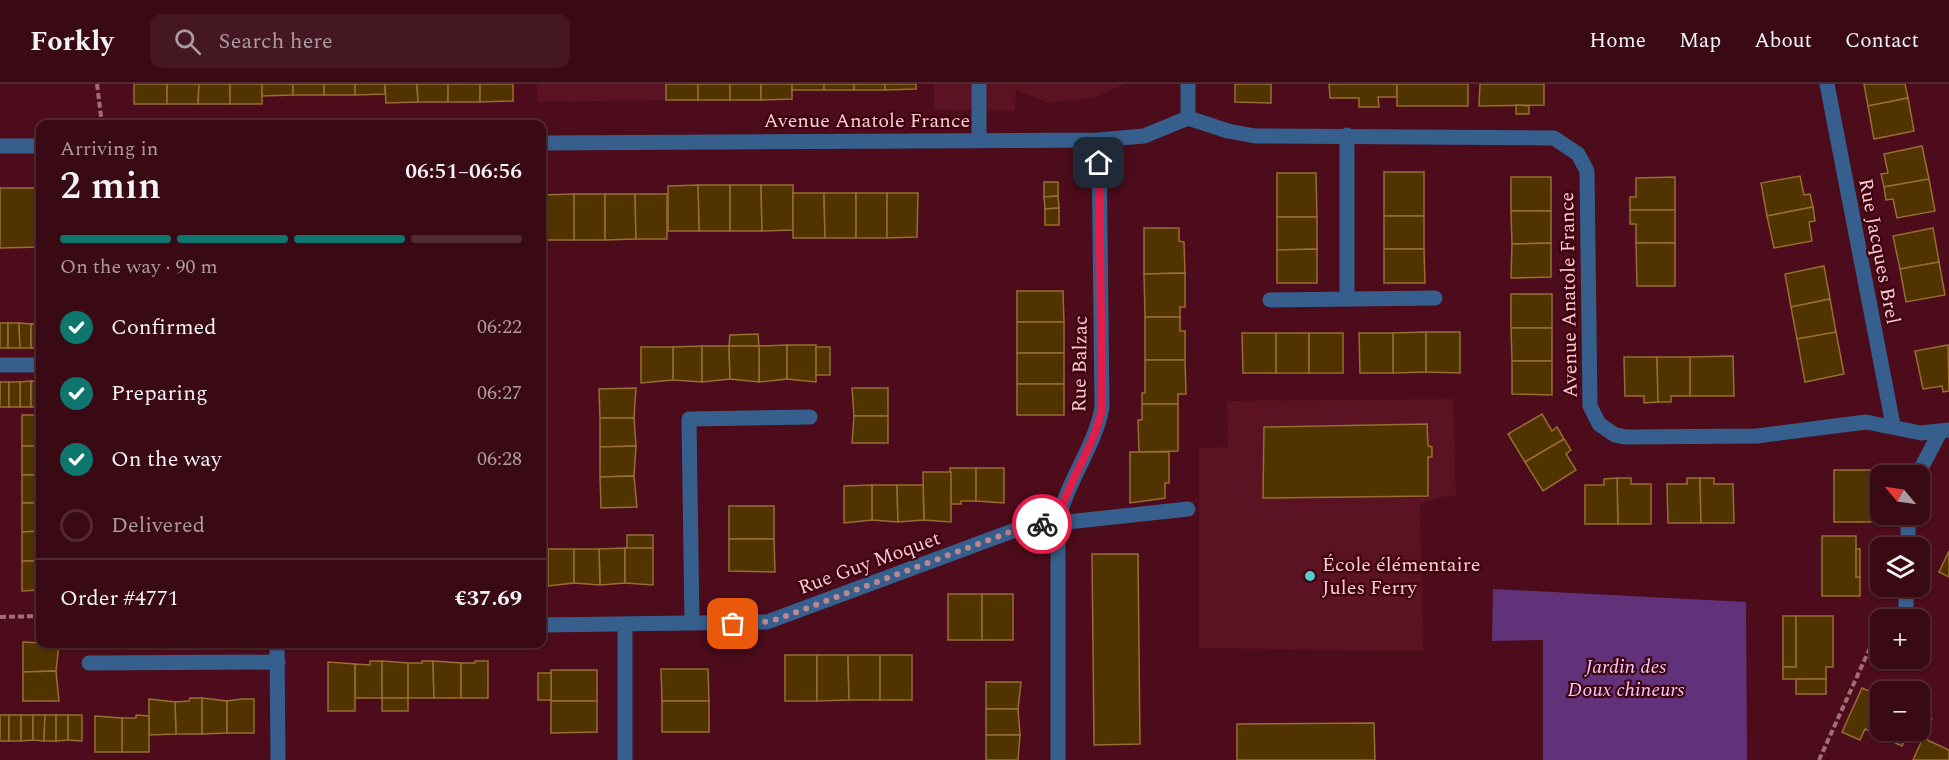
<!DOCTYPE html>
<meta charset="utf-8">
<style>
body{margin:0;font-family:Spectral,serif;background:#441722;color:#f1f3f6;height:100vh;display:flex;flex-direction:column;font-size:22px;white-space:nowrap}
*{box-sizing:border-box;margin:0}
p{font-size:20px;color:#ab9aa0}
.icon{flex:none;width:33px;height:33px;fill:none;stroke:currentColor;stroke-width:2;stroke-linecap:round;stroke-linejoin:round}
.map{position:relative;flex:1;overflow:hidden}
.panel{position:absolute;left:36px;top:36px;width:510px;height:528px;display:flex;flex-direction:column;background:#390914;border-radius:12px;box-shadow:0 2px 4px #0004,0 0 0 2px #532a34}
.panel>*{flex:none}
.needle{width:39px;rotate:299deg}
.buttons{position:absolute;left:1870px;top:381px;display:grid;gap:12px}
.buttons a{display:grid;place-items:center;width:60px;height:60px;border-radius:12px;background:#390914;box-shadow:0 2px 4px #0004,0 0 0 2px #532a34;font-size:30px}
.pin{position:absolute;display:grid;place-items:center;width:51px;height:51px;color:#fff;margin:-26px;border-radius:12px;box-shadow:0 3px 9px #0006}
.courier{position:absolute;display:grid;place-items:center;width:60px;height:60px;margin:-30px;border:4px solid #e11d48;border-radius:50%;background:#fff;color:#222;box-shadow:0 2px 8px #0007}
.overview em{font-style:normal;font-weight:600}
.overview div{display:flex;flex-direction:column-reverse}
.overview{display:flex;align-items:center;justify-content:space-between;height:102px;padding:0 24px}
h1{font-size:39px;font-weight:600;line-height:45px}
.bar{display:grid;grid-template-columns:repeat(4,1fr);gap:9px 6px;align-content:center;height:72px;padding:0 24px}
.bar i{height:8px;border-radius:4px;background:#532a34}
.bar .on{background:#0f766e}
.bar p{grid-column:span 4}
.line{display:flex;align-items:center;gap:15px;padding:0 24px;border-top:2px solid #532a34}
.line div{flex:1}
ol{padding:0 24px;list-style:none}
li{display:flex;align-items:center;gap:18px;height:66px}
li p{margin-inline-start:auto}
li .icon{padding:6px;border-radius:50%;background:#0f766e;color:#fff;stroke-width:4}
li:last-child{color:#ab9aa0}
li i{width:33px;height:33px;border:3px solid #532a34;border-radius:50%}
header{display:flex;align-items:center;gap:36px;box-sizing:border-box;height:84px;padding:0 30px;background:#390914;border-bottom:2px solid #532a34}
header strong{font-size:28px}
nav{display:flex;gap:33px;margin-inline-start:auto;font-size:21px}
.search{width:420px;height:54px;background:#441722;display:flex;align-items:center;gap:15px;box-sizing:border-box;padding:0 21px;border-radius:12px;color:#ab9aa0;font-size:22px}
.map>svg:first-child{display:block}
.built{fill:#5b1222}
.green{fill:#613279}
.building{fill:#513300;stroke:#976d31;stroke-width:1.5}
.lines{fill:none;stroke-linecap:round;stroke-linejoin:round}
.path{stroke:#a26d76;stroke-width:4;stroke-dasharray:6 3;stroke-linecap:butt}
.service{stroke:#375f8e;stroke-width:15}
.minor{stroke:#375f8e;stroke-width:15}
.done{stroke:#ba8990;stroke-width:6;stroke-dasharray:0 10.8}
.route{stroke:#e11d48;stroke-width:8}
.poi-dot{fill:#53cdca;stroke:#400111;stroke-width:2}
.labels{text-anchor:middle;stroke-width:4.5;stroke-linejoin:round;paint-order:stroke}
.street-label{font-size:20px;fill:#f5cccf;stroke:#400111}
.poi-label{font-size:20px;fill:#f5cccf;stroke:#400111;text-anchor:start}
.park-label{font-size:20px;font-style:italic;fill:#e8ccf8;stroke:#400111}
</style>
<header>
<strong>Forkly</strong>
<div class="search"><svg class="icon" aria-label="search" viewBox="0 0 24 24"><circle cx="10" cy="10" r="6"/><path d="M15 15l6 6"/></svg>Search here</div>
<nav><a>Home</a><a>Map</a><a>About</a><a>Contact</a></nav>
</header>
<div class="map">
<svg width="1949" height="676" viewBox="0 0 1949 676">
<rect width="100%" height="100%" fill="#4c0c1b"/>
<!-- built -->
<g class="built">
<path d="M537,0H666V16L537,18Z"/>
<path d="M934,0H1125L1093,14L1048,19L1016,6L1015,27L934,26Z"/>
<path d="M1453,315L1456,412L1441,413L1420,420L1423,567L1199,564V364L1228,363L1227,317Z"/>
</g>
<!-- green -->
<path class="green" d="M1493,505L1746,518L1747,676H1543V556L1492,557Z"/>
<!-- building -->
<g class="building">
<rect x="134" y="0" width="33" height="20"/>
<path d="M167,0H199L198,20H167Z"/>
<path d="M199,0H230V20H198Z"/>
<rect x="230" y="0" width="32" height="20"/>
<path d="M262,0H293V11L262,12Z"/>
<rect x="293" y="0" width="31" height="11"/>
<rect x="324" y="0" width="31" height="11"/>
<path d="M355,0H385V10L355,11Z"/>
<path d="M385,0H417L418,18L386,19Z"/>
<path d="M417,0H448V18H418Z"/>
<rect x="448" y="0" width="32" height="18"/>
<path d="M480,0H513V17L480,18Z"/>
<rect x="666" y="0" width="32" height="16"/>
<rect x="698" y="0" width="32" height="16"/>
<rect x="730" y="0" width="31" height="16"/>
<path d="M761,0H792V15L761,16Z"/>
<rect x="792" y="0" width="32" height="6"/>
<rect x="824" y="0" width="30" height="6"/>
<rect x="854" y="0" width="31" height="6"/>
<path d="M885,0H916V5L885,6Z"/>
<path d="M1235,0H1271V19L1235,18Z"/>
<path d="M1329,0H1397V13H1378L1379,23H1359V14H1330Z"/>
<rect x="1397" y="0" width="71" height="22"/>
<path d="M1480,0H1544V21L1479,22Z"/>
<path d="M1864,0H1905L1908,14L1868,22Z"/>
<path d="M1908,14L1914,47L1874,55L1868,22Z"/>
<path d="M1516,21L1529,22V30H1516Z"/>
<path d="M1922,62L1929,95L1884,103L1881,90L1888,89L1884,70Z"/>
<rect x="1384" y="88" width="40" height="44"/>
<path d="M1277,89H1316L1317,133H1277Z"/>
<path d="M1800,92L1804,111L1810,110L1813,123L1767,132L1761,99Z"/>
<rect x="1511" y="93" width="40" height="34"/>
<path d="M1675,93V126H1630V113H1636V94Z"/>
<path d="M1929,95L1935,127L1897,134L1893,115L1886,116L1884,103Z"/>
<path d="M1044,98H1058V112L1044,113Z"/>
<path d="M698,101H730V147H699Z"/>
<path d="M698,101L699,147H668V102Z"/>
<path d="M730,101H761L762,147H730Z"/>
<path d="M761,101H793V146L762,147Z"/>
<path d="M0,104H40V163L0,164Z"/>
<path d="M793,109H824L825,154H793Z"/>
<path d="M824,109H856V154H825Z"/>
<rect x="856" y="109" width="31" height="45"/>
<path d="M887,109H918L917,153L887,154Z"/>
<rect x="574" y="110" width="31" height="46"/>
<path d="M574,110V156H543L542,111Z"/>
<path d="M605,110H635L636,155L605,156Z"/>
<path d="M635,110H667V155H636Z"/>
<path d="M1058,112L1059,124L1045,125L1044,113Z"/>
<path d="M1813,123L1815,137L1809,138L1812,157L1774,164L1767,132Z"/>
<path d="M1059,124V141H1045V125Z"/>
<path d="M1630,126H1675V159H1636V140H1630Z"/>
<path d="M1511,127H1551V159L1512,160Z"/>
<rect x="1384" y="132" width="40" height="33"/>
<path d="M1277,133H1317V165L1277,166Z"/>
<path d="M1144,144H1179V157L1184,158L1185,189L1144,190Z"/>
<path d="M1933,144L1939,178L1900,185L1893,152Z"/>
<path d="M1551,159V193L1511,194L1512,160Z"/>
<path d="M1636,159H1675V202H1637Z"/>
<path d="M1317,165V199H1277V166Z"/>
<path d="M1384,165H1424L1425,199H1384Z"/>
<path d="M1939,178L1945,211L1906,218L1900,185Z"/>
<path d="M1824,182L1830,215L1791,223L1785,190Z"/>
<path d="M1185,189V223H1180V233H1145L1144,190Z"/>
<path d="M1017,207H1063L1064,238H1017Z"/>
<rect x="1511" y="210" width="41" height="34"/>
<path d="M1830,215L1836,248L1797,255L1791,223Z"/>
<path d="M1145,233H1180V247H1185V276H1145Z"/>
<rect x="1017" y="238" width="47" height="31"/>
<rect x="0" y="239" width="8" height="25"/>
<path d="M8,239H19L20,264H8Z"/>
<path d="M19,239L31,240V264H20Z"/>
<path d="M40,239V264H31V240Z"/>
<path d="M1511,244H1552V277H1512Z"/>
<path d="M1426,248V288L1393,289V249Z"/>
<path d="M1426,248H1460V289L1426,288Z"/>
<path d="M1836,248L1844,290L1805,298L1797,255Z"/>
<path d="M1242,249H1276V289H1243Z"/>
<rect x="1276" y="249" width="33" height="40"/>
<rect x="1309" y="249" width="34" height="40"/>
<path d="M1359,249H1393V289H1360Z"/>
<path d="M758,250L759,262H729L730,251Z"/>
<path d="M787,261V295L759,298V262Z"/>
<path d="M787,261H816V298L787,295Z"/>
<path d="M1948,261L1949,307L1943,308L1942,302L1923,305L1915,267Z"/>
<path d="M702,262V298L673,296V263Z"/>
<path d="M702,262H729L730,295L702,298Z"/>
<path d="M729,262H759V298L730,295Z"/>
<path d="M641,263H673V296L641,299Z"/>
<rect x="816" y="263" width="14" height="28"/>
<rect x="1017" y="269" width="47" height="31"/>
<path d="M1733,272L1734,312H1690V273Z"/>
<path d="M1624,273H1657L1658,318L1644,319V312H1625Z"/>
<path d="M1657,273H1690V312H1671V318H1658Z"/>
<path d="M1145,276H1185L1186,310H1178V320H1142V309H1145Z"/>
<path d="M1512,277H1552V311L1512,310Z"/>
<path d="M31,297V323H20V298Z"/>
<path d="M31,297L40,298V323H31Z"/>
<rect x="0" y="298" width="9" height="25"/>
<rect x="9" y="298" width="11" height="25"/>
<rect x="1017" y="300" width="47" height="31"/>
<path d="M636,304L634,334H600L599,305Z"/>
<path d="M852,304H888V332H854Z"/>
<path d="M1142,320H1178V367L1139,368L1138,336H1142Z"/>
<path d="M1542,330L1552,347L1557,343L1564,355L1525,378L1508,350Z"/>
<rect x="22" y="331" width="18" height="31"/>
<path d="M854,332H888V359H852Z"/>
<path d="M600,334H634L636,362L600,363Z"/>
<path d="M1427,340L1428,362L1432,363V373H1428V412L1263,414L1264,343Z"/>
<path d="M1564,355L1571,366L1566,370L1576,386L1543,407L1525,378Z"/>
<rect x="22" y="362" width="18" height="29"/>
<path d="M636,362L634,392L600,393V363Z"/>
<path d="M1130,368H1169V399H1165V414L1130,419Z"/>
<path d="M950,384H976V417H961V420H951Z"/>
<path d="M976,384H1004V419L976,417Z"/>
<path d="M1834,386H1870L1871,438H1834Z"/>
<path d="M923,388H951V438L924,436Z"/>
<rect x="22" y="391" width="18" height="28"/>
<path d="M634,392L637,423L601,424L600,393Z"/>
<path d="M1617,394H1631V400H1651V440H1618Z"/>
<path d="M1617,394L1618,440H1585V401H1604V395Z"/>
<path d="M1687,394H1700L1701,439H1668L1667,400H1687Z"/>
<path d="M1700,394H1714V400H1733L1734,439H1701Z"/>
<path d="M872,401H897L898,438L872,436Z"/>
<path d="M872,401V436L844,439V402Z"/>
<path d="M897,401H923L924,436L898,438Z"/>
<path d="M22,419H40V447L22,448Z"/>
<rect x="729" y="422" width="45" height="33"/>
<path d="M40,447V477H22V448Z"/>
<path d="M627,451H653V464L627,465Z"/>
<path d="M1822,452H1856V493H1860V512H1822Z"/>
<path d="M729,455H774L775,488L729,487Z"/>
<path d="M625,464V499L600,501L599,465Z"/>
<path d="M625,464H653V501L625,499Z"/>
<rect x="542" y="465" width="6" height="37"/>
<path d="M548,465H574V499L548,502Z"/>
<path d="M574,465H599L600,501L574,499Z"/>
<rect x="1856" y="465" width="4" height="28"/>
<path d="M1949,467V493L1939,488Z"/>
<path d="M1092,470H1138L1140,660L1094,661Z"/>
<path d="M22,477H40V506L22,507Z"/>
<rect x="948" y="510" width="34" height="46"/>
<rect x="982" y="510" width="31" height="46"/>
<rect x="1783" y="532" width="13" height="51"/>
<path d="M1796,532H1833V583H1826V595H1783V583H1796Z"/>
<path d="M23,558L59,560L56,587L23,588Z"/>
<rect x="785" y="571" width="32" height="46"/>
<path d="M817,571H848L849,616L817,617Z"/>
<path d="M848,571H880V616H849Z"/>
<rect x="880" y="571" width="32" height="45"/>
<path d="M370,577H382V614H355V580L370,581Z"/>
<path d="M382,577L408,579V614H382Z"/>
<path d="M422,577H433L434,614H408V579H422Z"/>
<path d="M433,577L461,579V614H434Z"/>
<path d="M475,577H488V614H461V579H475Z"/>
<path d="M328,578L355,580V627H328Z"/>
<path d="M661,585H708L709,617H662Z"/>
<rect x="551" y="586" width="46" height="31"/>
<path d="M56,587L59,617H23V588Z"/>
<rect x="538" y="589" width="13" height="27"/>
<rect x="1796" y="595" width="30" height="15"/>
<path d="M986,598H1021L1018,625H986Z"/>
<path d="M1862,604L1881,612V646H1920V630L1932,635L1923,654L1909,648L1902,662L1865,645L1860,656L1842,648Z"/>
<path d="M190,614H202V650H176L175,618L189,617Z"/>
<path d="M202,614L227,617V649L202,650Z"/>
<rect x="382" y="614" width="26" height="13"/>
<path d="M149,615L175,618L176,650L149,651Z"/>
<path d="M242,615H254V649H227V617Z"/>
<path d="M551,617H597V648L551,649Z"/>
<rect x="662" y="617" width="47" height="31"/>
<path d="M986,625H1018L1020,651H986Z"/>
<rect x="0" y="631" width="9" height="26"/>
<rect x="9" y="631" width="12" height="26"/>
<path d="M21,631H33V656L21,657Z"/>
<path d="M33,631H45L44,657L33,656Z"/>
<path d="M45,631H56V657H44Z"/>
<path d="M56,631H68V656L56,657Z"/>
<path d="M68,631H82V657L68,656Z"/>
<path d="M136,631L149,632V668H122V634H136Z"/>
<path d="M95,632L122,634V668H95Z"/>
<path d="M1374,639L1375,676H1237V640Z"/>
<path d="M986,651H1020L1018,676H986Z"/>
<path d="M1923,654L1949,666V676H1913Z"/>
</g>
<g class="lines">
<!-- path -->
<g class="path">
<path d="M97,0L102,40"/>
<path d="M0,533L40,532"/>
<path d="M1819,676L1870,564L1881,553"/>
</g>
<!-- service -->
<g class="service">
<path d="M979,0V56"/>
<path d="M0,281H40"/>
<path d="M1058,439L1188,425"/>
<path d="M89,579L278,578"/>
</g>
<!-- minor -->
<g class="minor">
<path d="M1188,0V34"/>
<path d="M1827,0L1893,341"/>
<path d="M1347,51V215"/>
<path d="M542,59L1099,56L1144,52L1188,34L1228,47L1255,52L1554,54L1578,70L1587,87L1590,322L1599,340L1615,351L1626,353L1757,352L1866,338L1921,349L1949,346"/>
<path d="M0,62H40"/>
<path d="M1270,216L1435,214"/>
<path d="M1917,392L1940,348"/>
<path d="M1908,464V430"/>
<path d="M1906,527V502"/>
<path d="M692,539L689,335L810,333"/>
<path d="M625,540V676"/>
<path d="M542,541L767,538L1018,445L1058,439"/>
<path d="M277,560L278,676"/>
<path d="M1058,676V439C1066,398 1094,365 1102,324L1099,56"/>
</g>
</g>
<g class="lines">
<!-- done -->
<path class="done" d="M733,540H754L778,535L1018,445L1042,440"/>
<!-- route -->
<path class="route" d="M1042,440L1058,439C1066,398 1094,365 1102,324L1099,79"/>
</g>
<!-- markers -->
<circle class="poi-dot" cx="1310" cy="492" r="6"/>
<g class="labels">
<!-- street labels -->
<g class="street-label">
<text x="867" y="43">Avenue Anatole France</text>
<text transform="translate(1880 167) rotate(79)" y="7">Rue Jacques Brel</text>
<text transform="translate(1568 211) rotate(-91)" y="7">Avenue Anatole France</text>
<text transform="translate(1079 280) rotate(-89)" y="7">Rue Balzac</text>
<text transform="translate(869 478) rotate(-20)" y="7">Rue Guy Moquet</text>
</g>
<!-- poi labels -->
<g class="poi-label">
<text x="1322" y="487">École élémentaire<tspan x="1322" dy="23">Jules Ferry</tspan></text>
</g>
<!-- park labels -->
<g class="park-label">
<text x="1626" y="589">Jardin des<tspan x="1626" dy="23">Doux chineurs</tspan></text>
</g>
</g>
</svg>
<div class="buttons">
<a><svg class="needle" viewBox="-14 -14 28 28"><path d="M0-13l5 13h-10z" fill="#e53935"/><path d="M0 13l5-13h-10z" fill="#ab9aa0"/></svg></a>
<a><svg class="icon" aria-label="layers" viewBox="0 0 24 24"><path d="M12 4l9 5-9 5-9-5zM3 14l9 5 9-5"/></svg></a>
<a>+</a>
<a>−</a>
</div>
<div class="pin" style="left:733px;top:540px;background:#ea580c"><svg class="icon" aria-label="bag" viewBox="0 0 24 24"><path d="M5 8h14l-1 12H6zM9 8a3 3 0 0 1 6 0"/></svg></div>
<div class="pin" style="left:1099px;top:79px;background:#1f2937"><svg class="icon" aria-label="home" viewBox="0 0 24 24"><path d="M3 11l9-7 9 7M6 9v11h12V9"/></svg></div>
<div class="courier" style="left:1042px;top:440px"><svg class="icon" aria-label="bike" viewBox="0 0 24 24"><circle cx="6" cy="16" r="4"/><circle cx="18" cy="16" r="4"/><path d="M6 16l4-8h5l3 8M10 8l3 8H6M13 5h3"/></svg></div>
<section class="panel">
<div class="overview"><div><h1>2 min</h1><p>Arriving in</p></div><em>06:51–06:56</em></div>
<div class="bar"><i class="on"></i><i class="on"></i><i class="on"></i><i></i><p>On the way · 90 m</p></div>
<ol>
<li><svg class="icon" aria-label="check" viewBox="0 0 24 24"><path d="M5 12l5 5 9-10"/></svg>Confirmed<p>06:22</p></li>
<li><svg class="icon" aria-label="check" viewBox="0 0 24 24"><path d="M5 12l5 5 9-10"/></svg>Preparing<p>06:27</p></li>
<li><svg class="icon" aria-label="check" viewBox="0 0 24 24"><path d="M5 12l5 5 9-10"/></svg>On the way<p>06:28</p></li>
<li><i></i>Delivered</li>
</ol>
<div class="line" style="height:78px"><div>Order #4771</div><b>€37.69</b></div>
</section>
</div>
